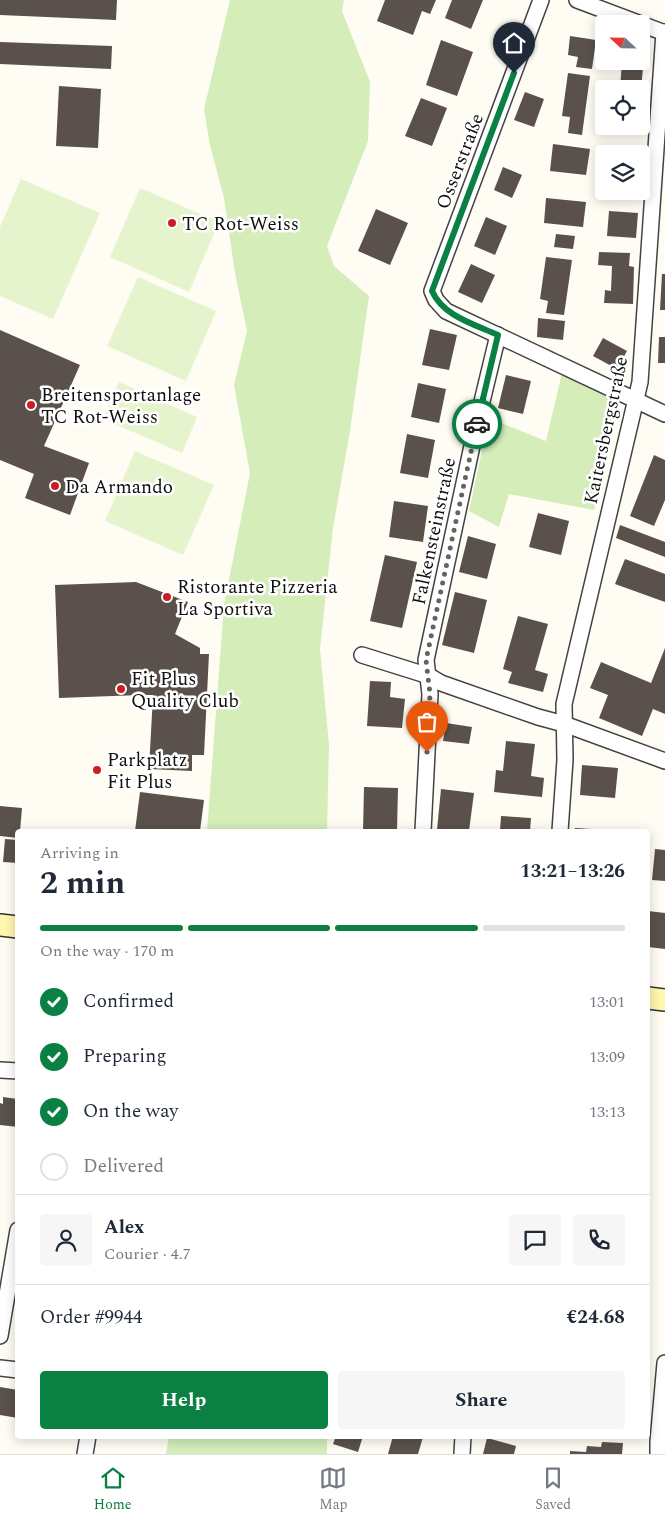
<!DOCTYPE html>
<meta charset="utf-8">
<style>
body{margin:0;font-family:Spectral,serif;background:#f6f6f7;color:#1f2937;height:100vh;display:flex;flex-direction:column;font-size:19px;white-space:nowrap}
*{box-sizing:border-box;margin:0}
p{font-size:16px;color:#747a83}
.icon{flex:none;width:28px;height:28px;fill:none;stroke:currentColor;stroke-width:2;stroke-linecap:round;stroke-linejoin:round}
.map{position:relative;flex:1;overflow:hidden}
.drawer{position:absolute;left:15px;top:829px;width:635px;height:610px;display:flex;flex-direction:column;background:#fff;border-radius:5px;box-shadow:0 2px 12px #0003}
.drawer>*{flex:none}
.needle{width:32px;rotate:292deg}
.buttons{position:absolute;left:595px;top:15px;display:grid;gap:10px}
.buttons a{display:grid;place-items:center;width:55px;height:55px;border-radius:5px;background:#fff;box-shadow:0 2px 12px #0003;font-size:25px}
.pin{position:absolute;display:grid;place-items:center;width:42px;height:42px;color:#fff;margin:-51px -21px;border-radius:50% 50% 50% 0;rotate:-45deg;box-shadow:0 0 5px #0007}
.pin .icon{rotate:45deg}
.courier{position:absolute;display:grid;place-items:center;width:50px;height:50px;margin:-25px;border:4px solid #0b8043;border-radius:50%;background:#fff;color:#222;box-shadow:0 1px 6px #0007}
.headline em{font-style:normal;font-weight:700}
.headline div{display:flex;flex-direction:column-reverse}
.headline{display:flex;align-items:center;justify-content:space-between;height:85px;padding:0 25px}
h1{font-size:32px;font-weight:700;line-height:38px}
.bar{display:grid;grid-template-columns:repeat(4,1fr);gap:8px 5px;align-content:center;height:60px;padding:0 25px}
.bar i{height:6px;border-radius:4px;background:#e0e1e3}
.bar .active{background:#0b8043}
.bar p{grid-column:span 4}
.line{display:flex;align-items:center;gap:12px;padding:0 25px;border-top:1px solid #e0e1e3}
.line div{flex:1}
.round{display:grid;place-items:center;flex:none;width:52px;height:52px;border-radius:5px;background:#f6f6f7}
ol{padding:0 25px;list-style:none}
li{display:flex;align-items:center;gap:15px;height:55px}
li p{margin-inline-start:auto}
li .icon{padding:5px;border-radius:50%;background:#0b8043;color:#fff;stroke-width:4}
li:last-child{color:#747a83}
li i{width:28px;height:28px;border:2px solid #e0e1e3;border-radius:50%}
.action{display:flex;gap:10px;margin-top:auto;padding:10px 25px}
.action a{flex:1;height:58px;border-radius:5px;background:#0b8043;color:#fff;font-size:20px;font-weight:700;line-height:58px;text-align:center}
.action a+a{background:#f6f6f7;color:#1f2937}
.menu{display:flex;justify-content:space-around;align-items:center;height:70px;border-top:1px solid #e0e1e3;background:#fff;font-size:14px;color:#747a83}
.menu a{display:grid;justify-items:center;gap:2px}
.menu .active{color:#0b8043}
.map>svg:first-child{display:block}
.green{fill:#d4edb9}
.pitch{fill:#e5f4cc}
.building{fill:#5a514c}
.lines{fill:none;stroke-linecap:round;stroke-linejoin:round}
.street-casing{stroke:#434343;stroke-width:18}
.secondary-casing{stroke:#323232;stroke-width:24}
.street{stroke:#fff;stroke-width:15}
.secondary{stroke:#fff7ae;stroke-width:21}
.done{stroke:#64635f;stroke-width:5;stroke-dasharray:0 9}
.route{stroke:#0b8043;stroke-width:6}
.poi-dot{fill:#cc1d23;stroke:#fff;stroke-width:2}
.labels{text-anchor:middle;stroke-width:5;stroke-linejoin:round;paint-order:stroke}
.street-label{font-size:19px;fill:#101010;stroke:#fff}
.poi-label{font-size:19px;fill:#101010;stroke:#fff;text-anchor:start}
</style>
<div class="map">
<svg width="665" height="1454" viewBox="0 0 665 1454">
<rect width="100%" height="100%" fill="#fffdf3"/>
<!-- green -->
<g class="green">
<path d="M230,0H344L342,11L370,82L368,141L327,246L334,266L369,296L350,431L333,528L320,649L329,745L327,831H207L224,605L250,473L234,385L247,331L235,273L224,198L210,145L204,109Z"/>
<path d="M562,373L606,396L611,404L614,412L615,423L594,510L509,494L499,527L469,511L489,418L546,441Z"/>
<path d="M169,1436H327V1454H166Z"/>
</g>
<!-- pitch -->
<g class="pitch">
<path d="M21,179L100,213L53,319L0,296V227Z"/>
<path d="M140,188L219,222L189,292L110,257Z"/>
<path d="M138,277L216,311L186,381L107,346Z"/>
<path d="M119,382L197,417L182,453L103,419Z"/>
<path d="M135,451L214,485L183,555L105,521Z"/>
</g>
<!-- building -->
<g class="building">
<path d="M0,0H117L116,20L0,15Z"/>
<path d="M385,0H436L430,14L422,11L413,35L377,21Z"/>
<path d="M452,0H483L471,29L445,18Z"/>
<path d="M570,36L596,40L592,69L576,67L578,57L568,55Z"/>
<path d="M441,40L473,52L457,96L426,85Z"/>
<path d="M0,42L112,46L111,69L0,64Z"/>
<path d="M641,57H644L641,89H620L622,61H641Z"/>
<path d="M568,73L590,76L582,135L568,133L570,117L562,116Z"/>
<path d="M59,86L101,89L98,148L56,146Z"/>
<path d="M525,92L544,99L534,127L514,120Z"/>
<path d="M421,98L447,108L432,146L405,136Z"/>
<path d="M553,144L590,149L586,175L550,171Z"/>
<path d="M618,148L641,149V154H618Z"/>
<path d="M503,167L522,175L512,198L494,190Z"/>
<path d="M546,198L586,202L583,227L544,223Z"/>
<path d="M376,209L408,223L390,265L358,251Z"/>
<path d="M609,211L638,213L636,238L607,236Z"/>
<path d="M486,217L507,226L495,255L474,246Z"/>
<path d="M556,234L575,236L573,249L554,247Z"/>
<path d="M599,252L630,253L629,266L634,267L633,304L604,303L605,290L611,291L612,266L598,265Z"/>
<path d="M546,257L572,260L564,315L546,313L548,301L540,299Z"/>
<path d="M471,264L495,275L482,303L458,292Z"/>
<path d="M662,274H665V310H660Z"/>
<path d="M538,318L565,321L563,340L537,337Z"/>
<path d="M430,329L457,335L449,370L422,365Z"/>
<path d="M0,330L80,365L44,446L89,463L70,515L25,498L34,474L0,460Z"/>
<path d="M659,337H665V363H658Z"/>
<path d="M603,338L627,351L617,369L593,356Z"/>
<path d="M506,375L531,381L523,414L498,408Z"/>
<path d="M418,383L446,389L439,423L411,417Z"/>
<path d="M407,434L435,440L428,478L400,473Z"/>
<path d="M654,455L665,460V500L654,526L630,516Z"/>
<path d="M394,501L428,506L423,542L389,537Z"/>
<path d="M538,513L569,521L561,555L529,547Z"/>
<path d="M620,525L665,542V557L616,538Z"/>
<path d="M468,536L496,544L487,579L459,572Z"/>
<path d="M385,555L417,562L402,628L370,621Z"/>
<path d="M625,559L665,574V602L615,584Z"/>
<path d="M136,582L188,602L175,634L200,648V654H209L204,755H192V771L149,769L153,695H140L59,698L55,585Z"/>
<path d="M455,592L487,600L474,653L442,645Z"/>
<path d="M518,616L548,624L535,670L548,674L543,692L508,683L512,672L503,669Z"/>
<path d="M665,648V714L653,709L642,736L599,718L608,695L590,688L601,662L651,683Z"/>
<path d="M370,681L391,682L390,697L405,699L402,728L367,726Z"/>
<path d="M446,723L472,727L469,744L443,741Z"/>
<path d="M506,741L535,744L531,776L544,778L542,797L494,792L496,770L503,771Z"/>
<path d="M582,765L618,768L615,798L580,795Z"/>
<path d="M364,787L398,788L397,831H363Z"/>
<path d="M441,789L474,793L469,831L437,830Z"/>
<path d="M140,792L204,800L200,831H135Z"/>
<path d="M0,806L22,808L20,831H18V838L0,836Z"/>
<path d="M501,816L531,818L530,831H500Z"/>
<path d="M575,828L607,830V831H575Z"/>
<path d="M5,839L18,840V863L3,862Z"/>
<path d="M655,849L665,850V881L652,880Z"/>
<path d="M648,911L665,913V949L648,947Z"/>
<path d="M3,1097L18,1099V1127L0,1125V1103L3,1104Z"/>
<path d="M0,1387L18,1390V1418L0,1415Z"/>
<path d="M336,1436H363L358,1452L333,1444Z"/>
<path d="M393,1436L423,1437L418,1454H388Z"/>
<path d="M487,1438L516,1446L514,1454H483Z"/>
<path d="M602,1442L623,1443L622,1454H570V1451L586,1452L587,1446L601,1447Z"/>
</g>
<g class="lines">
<!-- street casing -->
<g class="street-casing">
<g id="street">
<path d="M541,0L432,291L436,300L446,311L665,414"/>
<path d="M577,0L665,33"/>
<path d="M362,655L429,676L441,683L538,717L564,724L665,761"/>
<path d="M423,831L430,694L426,660L478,418L498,335"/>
<path d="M560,831L565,760L564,704L640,382L664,32"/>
<path d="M0,1070L18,1071"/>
<path d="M0,1336L18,1230"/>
<path d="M0,1368L18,1370"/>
<path d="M85,1454L88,1436"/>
<path d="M462,1454L463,1436"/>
<path d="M658,1454V1442L665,1363"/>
</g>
</g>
<!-- secondary casing -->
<g class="secondary-casing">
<g id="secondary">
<path d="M0,925L18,927"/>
<path d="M648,998L665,1000"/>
</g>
</g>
<!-- street -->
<use href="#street" class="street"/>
<!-- secondary -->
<use href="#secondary" class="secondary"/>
</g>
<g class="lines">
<!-- done -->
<path class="done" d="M427,752L430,694L426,660L477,424"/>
<!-- route -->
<path class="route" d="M477,424L498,335C474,324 443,316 432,291L514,73"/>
</g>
<!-- markers -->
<g class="poi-dot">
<circle cx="172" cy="223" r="5"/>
<circle cx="31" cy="405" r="5"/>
<circle cx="55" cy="486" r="5"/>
<circle cx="167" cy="597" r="5"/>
<circle cx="121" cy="689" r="5"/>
<circle cx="97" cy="770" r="5"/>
</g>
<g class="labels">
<!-- street labels -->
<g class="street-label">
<text transform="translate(459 161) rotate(-69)" y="7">Osserstraße</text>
<text transform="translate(605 430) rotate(-78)" y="7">Kaitersbergstraße</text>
<text transform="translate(433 531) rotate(-78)" y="7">Falkensteinstraße</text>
</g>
<!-- poi labels -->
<g class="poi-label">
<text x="182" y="230">TC Rot-Weiss</text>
<text x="41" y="401">Breitensportanlage<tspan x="41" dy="22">TC Rot-Weiss</tspan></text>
<text x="65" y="493">Da Armando</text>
<text x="177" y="593">Ristorante Pizzeria<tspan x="177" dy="22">La Sportiva</tspan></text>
<text x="131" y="685">Fit Plus<tspan x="131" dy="22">Quality Club</tspan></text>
<text x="107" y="766">Parkplatz<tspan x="107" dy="22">Fit Plus</tspan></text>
</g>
</g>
</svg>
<div class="buttons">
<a><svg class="needle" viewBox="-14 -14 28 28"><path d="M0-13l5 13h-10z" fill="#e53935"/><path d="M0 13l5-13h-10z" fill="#747a83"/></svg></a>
<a><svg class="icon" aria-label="locate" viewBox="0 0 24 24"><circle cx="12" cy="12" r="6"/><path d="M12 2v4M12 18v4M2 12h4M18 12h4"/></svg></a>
<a><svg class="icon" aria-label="layers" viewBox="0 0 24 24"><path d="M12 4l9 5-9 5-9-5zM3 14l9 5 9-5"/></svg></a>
</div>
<div class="pin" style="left:427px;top:752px;background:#ea580c"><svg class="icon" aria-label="bag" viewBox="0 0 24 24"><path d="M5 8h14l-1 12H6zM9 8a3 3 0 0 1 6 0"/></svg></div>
<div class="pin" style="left:514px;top:73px;background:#1f2937"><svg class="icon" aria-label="home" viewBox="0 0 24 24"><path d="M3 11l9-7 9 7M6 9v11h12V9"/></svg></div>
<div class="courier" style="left:477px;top:424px"><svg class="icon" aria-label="car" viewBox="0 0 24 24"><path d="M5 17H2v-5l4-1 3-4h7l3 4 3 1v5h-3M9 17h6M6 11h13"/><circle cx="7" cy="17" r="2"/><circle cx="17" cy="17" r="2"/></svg></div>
<section class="drawer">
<div class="headline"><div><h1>2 min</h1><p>Arriving in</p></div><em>13:21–13:26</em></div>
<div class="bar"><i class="active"></i><i class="active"></i><i class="active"></i><i></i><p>On the way · 170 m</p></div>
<ol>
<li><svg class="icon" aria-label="check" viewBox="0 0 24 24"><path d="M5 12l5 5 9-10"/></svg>Confirmed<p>13:01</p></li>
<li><svg class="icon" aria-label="check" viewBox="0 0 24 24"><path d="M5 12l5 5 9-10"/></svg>Preparing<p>13:09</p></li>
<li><svg class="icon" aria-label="check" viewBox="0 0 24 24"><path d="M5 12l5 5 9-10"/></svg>On the way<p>13:13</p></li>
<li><i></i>Delivered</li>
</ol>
<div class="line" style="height:90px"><a class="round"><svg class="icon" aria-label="person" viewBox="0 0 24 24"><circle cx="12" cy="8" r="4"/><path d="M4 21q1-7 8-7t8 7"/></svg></a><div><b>Alex</b><p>Courier · 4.7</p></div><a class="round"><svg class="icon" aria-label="chat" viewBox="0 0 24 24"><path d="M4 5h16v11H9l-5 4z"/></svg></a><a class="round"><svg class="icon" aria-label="phone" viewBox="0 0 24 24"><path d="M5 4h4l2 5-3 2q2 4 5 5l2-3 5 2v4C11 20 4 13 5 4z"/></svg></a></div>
<div class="line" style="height:65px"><div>Order #9944</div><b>€24.68</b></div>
<div class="action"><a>Help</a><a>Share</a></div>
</section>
</div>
<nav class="menu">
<a class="active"><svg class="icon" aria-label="home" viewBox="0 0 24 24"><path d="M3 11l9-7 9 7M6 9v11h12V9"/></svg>Home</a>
<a><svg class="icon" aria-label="map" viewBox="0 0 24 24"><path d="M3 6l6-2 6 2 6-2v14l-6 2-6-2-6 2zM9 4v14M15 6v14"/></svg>Map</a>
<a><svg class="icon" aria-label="saved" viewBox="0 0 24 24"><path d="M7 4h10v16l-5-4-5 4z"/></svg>Saved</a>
</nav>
